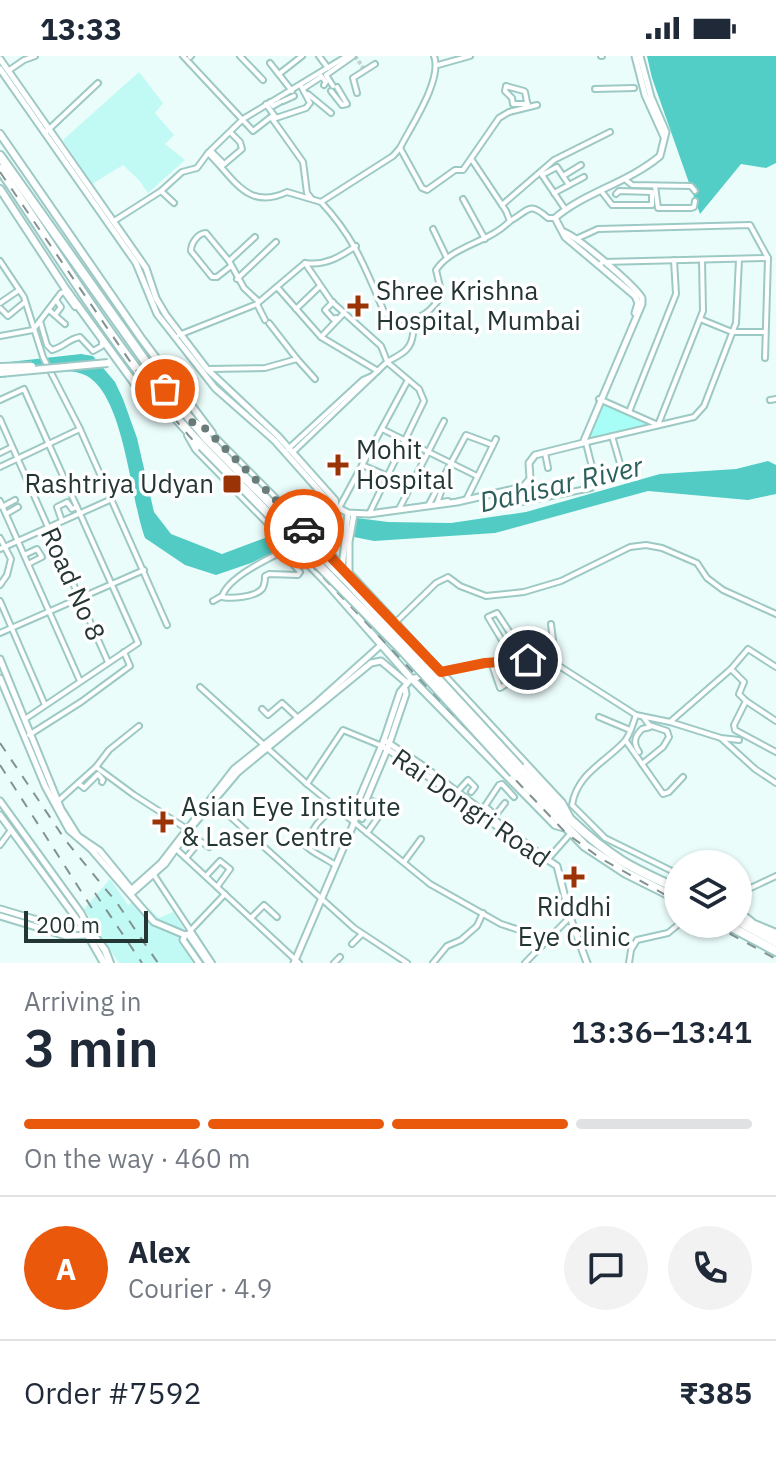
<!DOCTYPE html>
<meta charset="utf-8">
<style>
body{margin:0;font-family:"IBM Plex Sans",sans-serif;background:#f2f2f3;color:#1f2937;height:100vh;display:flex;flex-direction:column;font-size:30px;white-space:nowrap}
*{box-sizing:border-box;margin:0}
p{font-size:26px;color:#747a83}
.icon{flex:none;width:44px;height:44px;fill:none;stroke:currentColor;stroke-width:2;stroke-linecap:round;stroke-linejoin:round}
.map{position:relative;height:907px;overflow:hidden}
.side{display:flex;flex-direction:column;background:#fff;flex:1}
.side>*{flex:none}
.controls{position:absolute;left:664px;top:794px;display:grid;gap:16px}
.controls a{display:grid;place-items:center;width:88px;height:88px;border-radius:50%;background:#fff;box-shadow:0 2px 6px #0004;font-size:40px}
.scale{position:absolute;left:24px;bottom:20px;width:124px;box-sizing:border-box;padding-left:8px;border:4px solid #243634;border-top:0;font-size:22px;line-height:28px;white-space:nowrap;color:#243634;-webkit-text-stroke:6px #fff;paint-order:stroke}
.pin{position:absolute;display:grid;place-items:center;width:68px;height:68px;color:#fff;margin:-34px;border:4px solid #fff;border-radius:50%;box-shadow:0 2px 8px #0007}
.courier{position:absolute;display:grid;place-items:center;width:80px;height:80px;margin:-40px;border:6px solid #ea580c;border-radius:50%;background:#fff;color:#222;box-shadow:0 2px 10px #0007}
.headline em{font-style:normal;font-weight:600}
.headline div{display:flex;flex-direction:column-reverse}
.headline{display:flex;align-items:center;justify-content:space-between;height:136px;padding:0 24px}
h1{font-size:52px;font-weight:600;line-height:60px}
.bar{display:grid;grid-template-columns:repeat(4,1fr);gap:12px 8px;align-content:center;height:96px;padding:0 24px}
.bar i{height:10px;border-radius:6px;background:#e0e1e3}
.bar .selected{background:#ea580c}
.bar p{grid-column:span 4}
.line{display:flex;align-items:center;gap:20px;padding:0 24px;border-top:2px solid #e0e1e3}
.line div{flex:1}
.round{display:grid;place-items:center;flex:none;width:84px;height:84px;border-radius:42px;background:#f2f2f3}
.status{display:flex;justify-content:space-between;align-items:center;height:56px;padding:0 40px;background:#fff;direction:ltr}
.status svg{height:22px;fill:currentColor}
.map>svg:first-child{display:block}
.built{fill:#c1f9f4}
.green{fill:#a6fef7}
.forest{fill:#53cec6}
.water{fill:#51cbc4}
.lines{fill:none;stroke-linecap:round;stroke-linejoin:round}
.street-tunnel{stroke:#c3d5d3;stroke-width:4;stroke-dasharray:4 2;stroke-linecap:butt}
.street-casing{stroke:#9dc9c5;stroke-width:8}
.secondary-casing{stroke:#9dc9c5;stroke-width:9}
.primary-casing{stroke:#9dc9c5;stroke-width:10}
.highway-casing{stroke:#9dc9c5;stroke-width:12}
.street{stroke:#fff;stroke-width:4}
.secondary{stroke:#fff;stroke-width:5}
.primary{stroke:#fff;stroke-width:6}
.highway{stroke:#fff;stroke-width:8}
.rail{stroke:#819391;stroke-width:2;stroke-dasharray:10 10;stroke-linecap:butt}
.primary-bridge-casing{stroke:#9dc9c5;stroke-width:10;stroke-linecap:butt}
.highway-bridge-casing{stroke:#9dc9c5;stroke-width:12;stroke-linecap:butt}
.primary-bridge{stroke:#fff;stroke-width:6}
.highway-bridge{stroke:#fff;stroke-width:8}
.done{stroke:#6a7c7a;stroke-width:8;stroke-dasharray:0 14.4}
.route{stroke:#ea580c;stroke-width:10}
.poi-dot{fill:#9a3407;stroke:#fff;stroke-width:3}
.labels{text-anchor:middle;stroke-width:7;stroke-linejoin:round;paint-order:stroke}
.poi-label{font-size:26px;fill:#243634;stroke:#fff;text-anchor:start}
.street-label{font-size:26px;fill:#243634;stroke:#fff}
.water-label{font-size:28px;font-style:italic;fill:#2b5f5b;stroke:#fff}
</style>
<div class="status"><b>13:33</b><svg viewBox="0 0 49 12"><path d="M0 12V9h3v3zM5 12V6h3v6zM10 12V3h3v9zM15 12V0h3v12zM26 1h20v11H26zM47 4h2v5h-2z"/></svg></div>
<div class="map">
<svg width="776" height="907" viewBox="0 0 776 907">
<rect width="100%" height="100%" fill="#ebfdfb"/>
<!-- built -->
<g class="built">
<path d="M139,16L163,47L155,57L174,79L165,88L185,104L148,137L139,124L123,109L92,128L63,84Z"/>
<path d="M110,823L128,849L138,843L159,862L173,856L205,907H119L84,853Z"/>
</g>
<!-- green -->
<path class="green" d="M602,348L649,368L588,383Z"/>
<!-- forest -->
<path class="forest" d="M647,0H776V107L766,112L741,108L700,158L652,22Z"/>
<!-- water -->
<path class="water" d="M81,298L93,300L115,326L123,343L137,382L154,456L171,478L222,498L265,482L357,462L388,466L451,467L526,456L660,418L736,413L768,405L776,409V438L748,444L648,435L495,477L374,485L354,481L286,490L251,507L216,519L185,509L145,482C130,442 125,342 87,320C68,309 22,319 0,322V307Z"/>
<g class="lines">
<!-- street-tunnel -->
<path class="street-tunnel" d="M355,0L364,13"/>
<!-- street casing -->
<g class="street-casing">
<g id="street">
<path d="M183,0L253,75L271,61L303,106L307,137L311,142"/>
<path d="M240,0L263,24"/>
<path d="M319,0L328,12"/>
<path d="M601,0H602"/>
<path d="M190,1L191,0"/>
<path d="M270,7L292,35"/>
<path d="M438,9L470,0"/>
<path d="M8,15L24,4L35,0"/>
<path d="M279,18L302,0"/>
<path d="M321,20L326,26L324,29"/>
<path d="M333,30L326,19L353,0"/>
<path d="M304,32L321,21"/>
<path d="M595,33L634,32"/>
<path d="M331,35L342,49L347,48L337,31"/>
<path d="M357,37L353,22L375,8"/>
<path d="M308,38L331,57"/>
<path d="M283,45L294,40"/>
<path d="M270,46L273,50L280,46"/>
<path d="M266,48L276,62L306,52L310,47L301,30"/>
<path d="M528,48H513L512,42L505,35L506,30L524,35L525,36L528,51"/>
<path d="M47,75L98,27"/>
<path d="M400,92L422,132L427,134L455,114H463L499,62L509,56L537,49"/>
<path d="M211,95L224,108"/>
<path d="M208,97C234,122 247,155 287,136L321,146L393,100L400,92C411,70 443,23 434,0"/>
<path d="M222,110L242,93L240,86L232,78"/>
<path d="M542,119L557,111L569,129L554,137"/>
<path d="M542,119L565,153"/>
<path d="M563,120L581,109"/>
<path d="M626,124L632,129L691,130L695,135"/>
<path d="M569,129L584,121"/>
<path d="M655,130L658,152H691L694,151L695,145"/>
<path d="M161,135L174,147"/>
<path d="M602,136L612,149H652V136L619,135L616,138"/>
<path d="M463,143L485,183"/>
<path d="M321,146C355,182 366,214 385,258C410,271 427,262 442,239L436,214C453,189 489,187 510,165L506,155L472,104"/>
<path d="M502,149L554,104L610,76"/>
<path d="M114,165L161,135L182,116L197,112L208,97L243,63L347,0"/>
<path d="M510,165C529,155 528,144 548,162H555"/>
<path d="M433,173L446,200"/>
<path d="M576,183L598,173L750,169L768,202L765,302"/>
<path d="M0,205L24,241L43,301L80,373L167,569"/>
<path d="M229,205L255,181"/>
<path d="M305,207L331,245L381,290L387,305"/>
<path d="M599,209L603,206L768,202"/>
<path d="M231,210L217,221H212L191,195C191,187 198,177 206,177L229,205L244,232L259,246L305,207C325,210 340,201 356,190"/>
<path d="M237,223L276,186"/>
<path d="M277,231L321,281L378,315"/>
<path d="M333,246L325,254L333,263L336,262"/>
<path d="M0,247L19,234"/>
<path d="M0,252L8,260L25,246"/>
<path d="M296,253L320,230"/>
<path d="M49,254L65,268"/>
<path d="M55,259L61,251L56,244"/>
<path d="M700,263L732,276H765"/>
<path d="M40,265L47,289L52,294C64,291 68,283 80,281L93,295L102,290V286"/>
<path d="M269,267L297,303L315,323"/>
<path d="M179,279L257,248L265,264"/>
<path d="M0,280L33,274L61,237L64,236L75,251"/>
<path d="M321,281L344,257"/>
<path d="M208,313L265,312L297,303"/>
<path d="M599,343L658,369L703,255L702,204"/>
<path d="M0,344L24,333L138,587L25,663"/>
<path d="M770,344L776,343"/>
<path d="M629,356L676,238L674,204"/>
<path d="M0,363L108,606"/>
<path d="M382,373L477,420"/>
<path d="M612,380L621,411"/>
<path d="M583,387L694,361L704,350L736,267L739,203"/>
<path d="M586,387L594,419"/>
<path d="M288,393L363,324L372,320"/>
<path d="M293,396L387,306C401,298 411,295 413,278"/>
<path d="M0,397L12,391"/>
<path d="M545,397L548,412"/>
<path d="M362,409L411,430"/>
<path d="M0,411L80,373"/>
<path d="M441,436L437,447L448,445"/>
<path d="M503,436V447L507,449L591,432"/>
<path d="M466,444L496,383"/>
<path d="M0,445L80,625"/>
<path d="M428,450L466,379L493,389"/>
<path d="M2,451L15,444"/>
<path d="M339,452L408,324"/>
<path d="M399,453L444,365"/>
<path d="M6,458L18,451"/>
<path d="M369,458L424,345L419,333L387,306"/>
<path d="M62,465L57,451L67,446L72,453L77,451"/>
<path d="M0,482L11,503L7,519L0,529"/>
<path d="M0,493L112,443"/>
<path d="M282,496L300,516L298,519L269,518L265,520C265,525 265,529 262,533C255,541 232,543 222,541C227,521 273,500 292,491"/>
<path d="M24,499L37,493L42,501L28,508"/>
<path d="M0,545L45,649"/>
<path d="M213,545L222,540"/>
<path d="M398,568V564L436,527L448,521L460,530L486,540L524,536L561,525L630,491L646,489L662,492L697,507L707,522L723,534L776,558"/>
<path d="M551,568L556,608"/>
<path d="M0,577L144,514"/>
<path d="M516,582L528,604"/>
<path d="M516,593L510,594L506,591L488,561L497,557L514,583L516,593L521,591"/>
<path d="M491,606L500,632L524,618L522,605"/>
<path d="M731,613L744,626L739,638L746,645L734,669L735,674L776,696"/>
<path d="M441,616L485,607L522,604L556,608L636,659L670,666L721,682L739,684"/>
<path d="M200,631L307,728L430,828L501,868L547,883"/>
<path d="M746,645L776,665"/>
<path d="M262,653L268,659L282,647L298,662"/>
<path d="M636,659C633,667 630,681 623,687C604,707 577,718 572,749L605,782L678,818"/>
<path d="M599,661L630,674"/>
<path d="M670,666L731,613L748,593L776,611"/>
<path d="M29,679L81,646L130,610L124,596"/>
<path d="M722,683L755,713L776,727"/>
<path d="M626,685L663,738L669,736L683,721"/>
<path d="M639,696C633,687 634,681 642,673L650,671"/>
<path d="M642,708L663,691L669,681L667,675L649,669L644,662"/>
<path d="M96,711L109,694L139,670"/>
<path d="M78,727L84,732L98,718L103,724L102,726"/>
<path d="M307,728L343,674L382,690"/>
<path d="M457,736L468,724L475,731L471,736"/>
<path d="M213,745L354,872L407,907"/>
<path d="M57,746L96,711L134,739L187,773"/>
<path d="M333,751L317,768L304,788C313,798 324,801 335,809"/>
<path d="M495,759L485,750L499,729L502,728L514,741"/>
<path d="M494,761L505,747"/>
<path d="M362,763L372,745L383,750L384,753L367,777"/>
<path d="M0,789L11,774"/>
<path d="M175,792L299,907"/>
<path d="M186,802L200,785L209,791"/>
<path d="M548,803L571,777"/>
<path d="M404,806L421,783"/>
<path d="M154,819L212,907"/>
<path d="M206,820L220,805L230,813L217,831"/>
<path d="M738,838L776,820"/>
<path d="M738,854L752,865"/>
<path d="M251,862L264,849L277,861"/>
<path d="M190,875L225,838"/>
<path d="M352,888L362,878"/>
<path d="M334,907L340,901"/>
<path d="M433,907L447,890L461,884L477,870L483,857"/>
<path d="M525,907L570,861"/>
<path d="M629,907L631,894L637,884L668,877L679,868"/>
</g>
</g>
<!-- secondary casing -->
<g class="secondary-casing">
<g id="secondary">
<path d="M635,0L645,39L664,81"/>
<path d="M0,3L146,212L156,242L166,259L207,313L278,380L335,444L336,450"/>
<path d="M0,13L136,207L157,258L215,332L274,384L331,448L348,457L369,458L457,446L523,431L530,423L529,407L535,399L583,387L642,248V242C634,229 578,181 564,176"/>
<path d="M635,257L638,247L635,240L565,181L555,162C583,137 628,127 660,100L666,76L651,41L640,0"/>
<path d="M342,512L348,457"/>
<path d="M338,532L349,518V486L354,458"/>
<path d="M0,603L61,753L78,780L100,795L131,833"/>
<path d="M0,622L45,730L69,774L91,793L154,866L185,879"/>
<path d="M384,684L423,710L545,802"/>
<path d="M382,690C437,724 488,765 541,802H545L557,810L570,861L587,907"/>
<path d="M0,745L81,857L90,874L89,878"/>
<path d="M0,759L87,877"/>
<path d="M356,760L360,758L387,694L406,638L405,633"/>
<path d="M131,838L165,808L189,774L238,716L371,607L381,605L407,627"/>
<path d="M131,838L132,833L161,807L234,713L313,650L381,589"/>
<path d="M0,853L68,873L84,872"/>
<path d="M0,860L66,880L88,879"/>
<path d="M185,879L188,878L208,907"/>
<path d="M185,879L183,884L199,907"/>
<path d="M294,907L354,767L356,760L354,755L384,684L400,636L411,623L427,619"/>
</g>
</g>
<!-- primary casing -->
<g class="primary-casing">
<g id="primary">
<path d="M0,78L141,282L212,377"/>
<path d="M0,133L65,232L140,335L159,342"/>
<path d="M196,367L206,373L344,512L562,747L570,762"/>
<path d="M188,379L196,393L327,527L408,619L555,769L566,772"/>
<path d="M90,874L105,894L110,907"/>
<path d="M88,879L104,907"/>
</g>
</g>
<!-- highway casing -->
<g class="highway-casing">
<g id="highway">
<path d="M0,100L165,333L207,383"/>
<path d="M0,113C64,206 123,308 202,390"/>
<path d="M520,712C552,746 583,780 622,805C640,816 659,824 678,833"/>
<path d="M514,717L585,790L626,817L678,843"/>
<path d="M738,865L776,886"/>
<path d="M747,866L776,878"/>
<path d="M726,868L776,895"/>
</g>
</g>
<!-- street -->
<use href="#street" class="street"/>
<!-- secondary -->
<use href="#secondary" class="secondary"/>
<!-- primary -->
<use href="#primary" class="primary"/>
<!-- highway -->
<use href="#highway" class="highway"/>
<!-- rail -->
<g class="rail">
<path d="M0,116L147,330L189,380L566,777L600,802L678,846"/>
<path d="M0,687L66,785L117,847L158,907"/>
<path d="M0,709L95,857"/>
<path d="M95,837L142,907"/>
<path d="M712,868L776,903"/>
</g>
<!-- primary-bridge casing -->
<g class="primary-bridge-casing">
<g id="primary-bridge">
<path d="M0,311L32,310"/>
<path d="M0,317L108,307"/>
</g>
</g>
<!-- highway-bridge casing -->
<g class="highway-bridge-casing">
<g id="highway-bridge">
<path d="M207,383L350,528L520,712"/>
<path d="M202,390L403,595L514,717"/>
</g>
</g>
<!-- primary-bridge -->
<use href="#primary-bridge" class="primary-bridge"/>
<!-- highway-bridge -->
<use href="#highway-bridge" class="highway-bridge"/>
</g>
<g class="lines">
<!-- done -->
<path class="done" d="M165,333L190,365L206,373L304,473"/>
<!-- route -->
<path class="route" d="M304,473L441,616L485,607L528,604"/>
</g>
<!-- markers -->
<g class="poi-dot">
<path d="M354 238h8v8h8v8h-8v8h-8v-8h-8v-8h8z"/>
<path d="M334 397h8v8h8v8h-8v8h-8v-8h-8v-8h8z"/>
<rect x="222" y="418" width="20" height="20" rx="4"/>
<path d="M159 754h8v8h8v8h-8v8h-8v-8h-8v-8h8z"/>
<path d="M570 809h8v8h8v8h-8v8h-8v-8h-8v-8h8z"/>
</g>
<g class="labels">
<!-- poi labels -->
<g class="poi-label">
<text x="376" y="244">Shree Krishna<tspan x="376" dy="30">Hospital, Mumbai</tspan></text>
<text x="356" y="403">Mohit<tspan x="356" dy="30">Hospital</tspan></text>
<text x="214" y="437" text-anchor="end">Rashtriya Udyan</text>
<text x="181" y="760">Asian Eye Institute<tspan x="181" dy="30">&amp; Laser Centre</tspan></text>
<text x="574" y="860" text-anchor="middle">Riddhi<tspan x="574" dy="30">Eye Clinic</tspan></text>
</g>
<!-- street labels -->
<g class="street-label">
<text transform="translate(73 528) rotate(66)" y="9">Road No 8</text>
<text transform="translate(471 752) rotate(35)" y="9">Rai Dongri Road</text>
</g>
<!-- water labels -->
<g class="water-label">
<text transform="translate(561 428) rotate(-13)" y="10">Dahisar River</text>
</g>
</g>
</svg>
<div class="controls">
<a><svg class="icon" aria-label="layers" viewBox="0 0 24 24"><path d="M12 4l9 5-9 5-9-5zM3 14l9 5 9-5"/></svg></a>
</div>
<div class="scale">200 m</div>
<div class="pin" style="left:165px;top:333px;background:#ea580c"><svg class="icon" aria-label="bag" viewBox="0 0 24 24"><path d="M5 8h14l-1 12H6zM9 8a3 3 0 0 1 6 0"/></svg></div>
<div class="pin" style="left:528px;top:604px;background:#1f2937"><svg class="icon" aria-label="home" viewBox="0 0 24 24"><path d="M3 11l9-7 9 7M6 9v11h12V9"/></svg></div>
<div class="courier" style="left:304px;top:473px"><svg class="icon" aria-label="car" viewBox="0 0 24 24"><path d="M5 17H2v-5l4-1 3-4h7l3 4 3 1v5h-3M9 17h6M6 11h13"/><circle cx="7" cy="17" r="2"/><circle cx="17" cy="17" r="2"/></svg></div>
</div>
<section class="side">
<div class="headline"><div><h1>3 min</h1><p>Arriving in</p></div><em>13:36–13:41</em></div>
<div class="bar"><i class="selected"></i><i class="selected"></i><i class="selected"></i><i></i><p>On the way · 460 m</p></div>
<div class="line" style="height:144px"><b class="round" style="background:#ea580c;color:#fff">A</b><div><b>Alex</b><p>Courier · 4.9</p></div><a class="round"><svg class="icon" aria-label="chat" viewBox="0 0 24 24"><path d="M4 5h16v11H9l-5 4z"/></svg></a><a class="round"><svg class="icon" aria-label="phone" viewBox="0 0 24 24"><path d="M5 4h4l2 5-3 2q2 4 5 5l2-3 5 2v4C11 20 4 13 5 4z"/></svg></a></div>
<div class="line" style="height:104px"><div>Order #7592</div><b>₹385</b></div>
</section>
